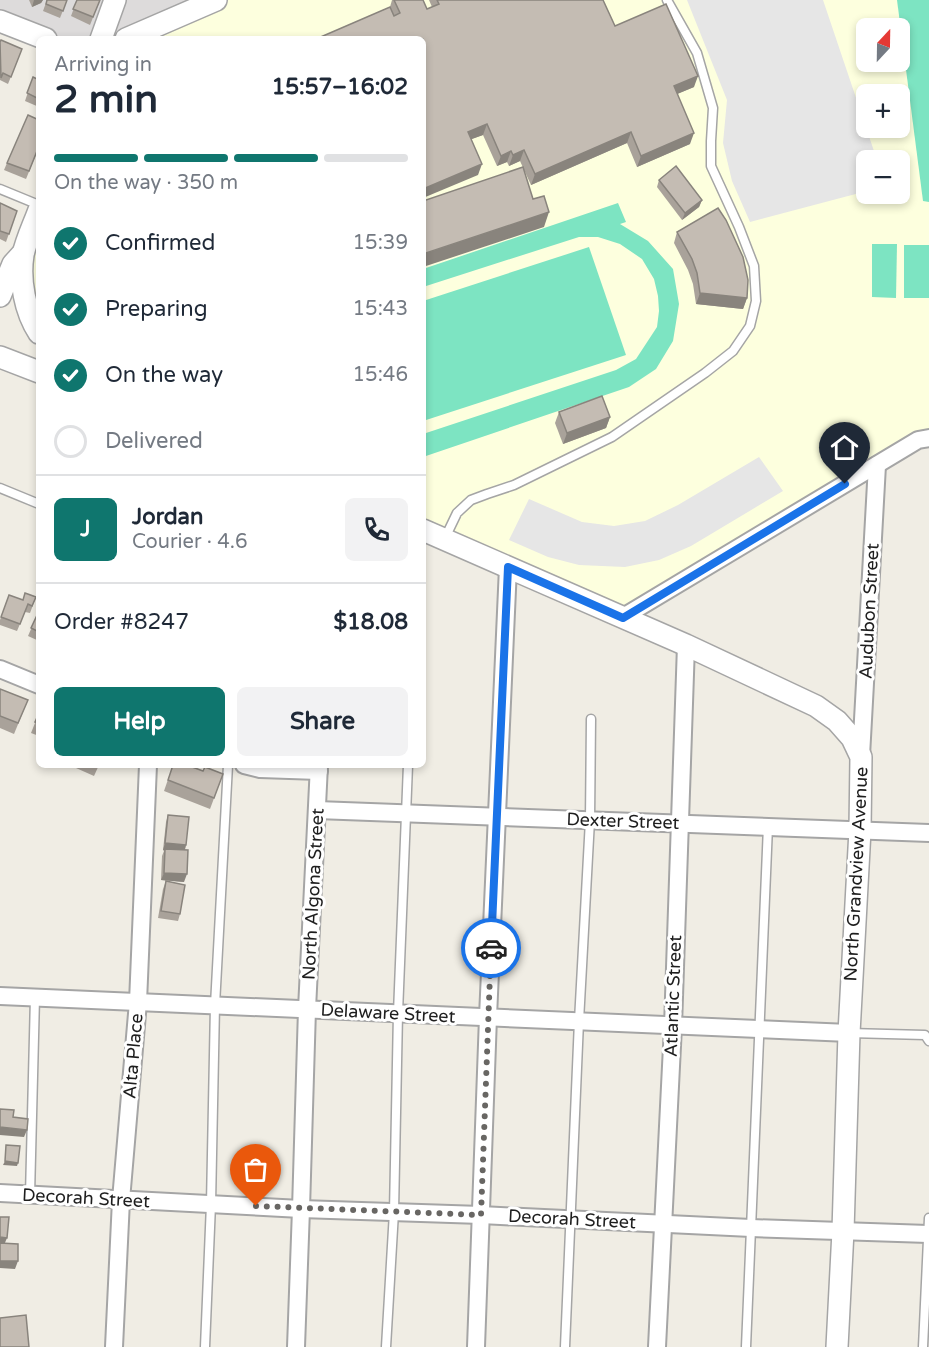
<!DOCTYPE html>
<meta charset="utf-8">
<style>
body{margin:0;font-family:"Varela Round",sans-serif;background:#f2f2f3;color:#1f2937;height:100vh;display:flex;flex-direction:column;font-size:22px;white-space:nowrap}
*{box-sizing:border-box;margin:0}
p{font-size:20px;color:#747a83}
.icon{flex:none;width:33px;height:33px;fill:none;stroke:currentColor;stroke-width:2;stroke-linecap:round;stroke-linejoin:round}
.map{position:relative;flex:1;overflow:hidden}
.sheet{position:absolute;left:36px;top:36px;width:390px;height:732px;display:flex;flex-direction:column;background:#fff;border-radius:9px;box-shadow:0 3px 9px #0003}
.sheet>*{flex:none}
.needle{width:39px;rotate:22deg}
.buttons{position:absolute;left:856px;top:18px;display:grid;gap:12px}
.buttons a{display:grid;place-items:center;width:54px;height:54px;border-radius:9px;background:#fff;box-shadow:0 3px 9px #0003;font-size:30px}
.pin{position:absolute;display:grid;place-items:center;width:51px;height:51px;color:#fff;margin:-62px -26px;border-radius:50% 50% 50% 0;rotate:-45deg;box-shadow:0 0 6px #0007}
.pin .icon{rotate:45deg}
.courier{position:absolute;display:grid;place-items:center;width:60px;height:60px;margin:-30px;border:4px solid #1a73e8;border-radius:50%;background:#fff;color:#222;box-shadow:0 2px 8px #0007}
.headline em{font-style:normal;font-weight:700}
.headline div{display:flex;flex-direction:column-reverse}
.headline{display:flex;align-items:center;justify-content:space-between;height:102px;padding:0 18px}
h1{font-size:39px;font-weight:700;line-height:45px}
.bar{display:grid;grid-template-columns:repeat(4,1fr);gap:9px 6px;align-content:center;height:72px;padding:0 18px}
.bar i{height:8px;border-radius:4px;background:#e0e1e3}
.bar .active{background:#0f766e}
.bar p{grid-column:span 4}
.line{display:flex;align-items:center;gap:15px;padding:0 18px;border-top:2px solid #e0e1e3}
.line div{flex:1}
.round{display:grid;place-items:center;flex:none;width:63px;height:63px;border-radius:9px;background:#f2f2f3}
ol{padding:0 18px;list-style:none}
li{display:flex;align-items:center;gap:18px;height:66px}
li p{margin-inline-start:auto}
li .icon{padding:6px;border-radius:50%;background:#0f766e;color:#fff;stroke-width:4}
li:last-child{color:#747a83}
li i{width:33px;height:33px;border:3px solid #e0e1e3;border-radius:50%}
.primary-button{display:flex;gap:12px;margin-top:auto;padding:12px 18px}
.primary-button a{flex:1;height:69px;border-radius:9px;background:#0f766e;color:#fff;font-size:24px;font-weight:700;line-height:69px;text-align:center}
.primary-button a+a{background:#f2f2f3;color:#1f2937}
.map>svg:first-child{display:block}
.residential{fill:#dddbdb}
.education{fill:#fdffde;fill-rule:evenodd}
.pitch{fill:#7de4c2}
.parking{fill:#e6e6e6}
.lines{fill:none;stroke-linecap:round;stroke-linejoin:round}
.service-casing{stroke:#a5a5a5;stroke-width:11}
.minor-casing{stroke:#a5a5a5;stroke-width:20}
.tertiary-casing{stroke:#a5a5a5;stroke-width:24}
.service{stroke:#fff;stroke-width:8}
.minor{stroke:#fff;stroke-width:16}
.tertiary{stroke:#fff;stroke-width:21}
.wall{fill:#a9a29a}
.shaded-wall{fill:#89847d}
.building{fill:#c4bcb3;stroke:#89847d;stroke-width:1.5}
.done{stroke:#686663;stroke-width:6;stroke-dasharray:0 10.8}
.route{stroke:#1a73e8;stroke-width:8}
.labels{text-anchor:middle;stroke-width:6;stroke-linejoin:round;paint-order:stroke}
.street-label{font-size:18px;fill:#1e1e1e;stroke:#fff}
</style>
<div class="map">
<svg width="929" height="1347" viewBox="0 0 929 1347">
<rect width="100%" height="100%" fill="#f0ede4"/>
<!-- residential -->
<path class="residential" d="M0,0H216L119,39H60L0,14Z"/>
<!-- education -->
<g class="education">
<path d="M216,0H929V438L623,617L423,533V39H126ZM867,28H900V62H867ZM867,94H900V128H867ZM867,160H900V194H867Z"/>
<path d="M39,210V333L26,301Z"/>
</g>
<!-- pitch -->
<g class="pitch">
<path d="M897,0H929V202L923,201Z"/>
<path d="M618,203L626,222L620,224L648,241L673,269L679,304L673,341L656,369L629,387L423,457V434L616,370L636,359L657,327L659,311L658,296L654,279L642,259L620,244L598,237H579L423,287V269Z"/>
<path d="M872,244H897L896,298L872,297Z"/>
<rect x="904" y="245" width="25" height="53"/>
<path d="M589,247L626,355L423,421V301Z"/>
</g>
<!-- parking -->
<g class="parking">
<path d="M687,0H823L877,160H867V191L750,222L732,181L723,143L727,100Z"/>
<path d="M759,457L783,491L691,546L659,560L625,567L579,565L548,557L509,540L529,499L582,522L614,526L645,521L678,505Z"/>
</g>
<g class="lines">
<!-- service casing -->
<g class="service-casing">
<g id="service">
<path d="M0,189L39,205"/>
<path d="M0,488L39,504"/>
<path d="M445,538L457,513L471,500L487,494L514,485L612,437L705,373L733,351L750,326L756,301L754,266L739,227L711,166V141L713,108L697,53L667,0"/>
<path d="M849,1033L925,1035L929,1041"/>
<path d="M30,1195L35,997"/>
<path d="M205,1347L211,1204L215,1005L228,765"/>
<path d="M386,1347L394,1212L398,1013L408,765"/>
<path d="M565,1347L579,1021L590,820L591,719"/>
<path d="M746,1347L768,826"/>
<path d="M923,1347L929,1218"/>
</g>
</g>
<!-- minor casing -->
<g class="minor-casing">
<g id="minor">
<path d="M623,617L918,440L929,438"/>
<path d="M0,669L39,685"/>
<path d="M861,756L877,465"/>
<path d="M244,765L260,769L319,771"/>
<path d="M317,810L929,833"/>
<path d="M0,996L849,1033"/>
<path d="M0,1193L301,1209L481,1215L751,1228L928,1234"/>
<path d="M114,1347L121,1200L138,1002L148,765"/>
<path d="M296,1347L301,1209L307,1009L319,765"/>
<path d="M476,1347L488,1017L508,567"/>
<path d="M657,1347L673,1026L686,645"/>
</g>
</g>
<!-- tertiary casing -->
<g class="tertiary-casing">
<g id="tertiary">
<path d="M0,21L46,39"/>
<path d="M101,39L115,0"/>
<path d="M126,39L216,0"/>
<path d="M39,210C34,224 26,240 23,255C19,280 25,312 39,333"/>
<path d="M0,296L13,264L23,253"/>
<path d="M0,357L39,372"/>
<path d="M423,530L686,645L816,706L837,721L852,738L861,757L860,830L849,1033L843,1231L837,1347"/>
</g>
</g>
<!-- service -->
<use href="#service" class="service"/>
<!-- minor -->
<use href="#minor" class="minor"/>
<!-- tertiary -->
<use href="#tertiary" class="tertiary"/>
</g>
<!-- wall -->
<g class="wall">
<path d="M29,0H43L41,3L32,7Z"/>
<path d="M47,0H67L60,18L43,11Z"/>
<path d="M77,0H100L90,25L71,16Z"/>
<path d="M392,0H423L427,9L432,7L429,0H603L615,26L694,87L677,94L690,144L637,167L627,143L531,185L520,161L509,166L507,162L497,166L483,135L471,139L478,175L316,39L390,7Z"/>
<path d="M0,42L22,49L8,84L0,80Z"/>
<path d="M33,77L39,80V107L25,101Z"/>
<path d="M39,147L26,179L4,170L7,163Z"/>
<path d="M659,180L702,200L699,207L682,220L657,187Z"/>
<path d="M0,203L17,211L6,242L0,239Z"/>
<path d="M677,232L747,298L743,309L696,304L693,284L688,270L674,243Z"/>
<path d="M559,412L610,417L606,428L563,444L555,423Z"/>
<path d="M9,595L23,600L36,597L30,613L25,612L17,631L0,625V620Z"/>
<path d="M39,611V641L28,636Z"/>
<path d="M0,689L28,700L14,734L0,728Z"/>
<path d="M39,713V736L31,733Z"/>
<path d="M77,765H99L94,776L76,768Z"/>
<path d="M173,765L223,774L210,809L164,791Z"/>
<path d="M168,815L186,845L185,850L184,882L161,880L162,856L164,851L163,850L166,822Z"/>
<path d="M166,881L180,914L178,921L158,918L163,889Z"/>
</g>
<!-- shaded-wall -->
<g class="shaded-wall">
<path d="M34,0H43L41,3L32,7Z"/>
<path d="M698,76L694,87L670,97L674,86Z"/>
<path d="M487,124L483,135L464,142L468,132Z"/>
<path d="M631,132L627,143L531,185L535,174Z"/>
<path d="M694,133L690,144L637,167L641,156Z"/>
<path d="M524,150L520,161L509,166L513,155Z"/>
<path d="M511,151L507,162L497,166L501,156Z"/>
<path d="M482,164L478,175L423,198V189Z"/>
<path d="M702,200L699,207L682,220L685,213Z"/>
<path d="M549,212L544,227L423,267V254Z"/>
<path d="M700,293L747,298L743,309L696,304Z"/>
<path d="M610,417L606,428L563,444L567,433Z"/>
<path d="M165,843L186,845L184,852L163,850Z"/>
<path d="M164,873L187,874L184,882L161,880Z"/>
<path d="M0,1127L27,1130L24,1137L0,1135Z"/>
<path d="M5,1161L18,1163L17,1166L3,1165Z"/>
<path d="M0,1237L7,1238L4,1245H0Z"/>
<path d="M0,1261H18L15,1269L0,1268Z"/>
</g>
<!-- building -->
<g class="building">
<path d="M47,0H67L63,11L46,4Z"/>
<path d="M77,0H100L93,17L73,9Z"/>
<path d="M394,0H423L427,9L439,4L437,0H603L615,26L666,4L698,76L674,86L694,133L641,156L631,132L535,174L524,150L513,155L511,151L501,156L487,124L468,132L482,164L423,189V39H316L390,7L394,16L400,13Z"/>
<path d="M1,40L22,49L11,77L3,73L1,78L0,42Z"/>
<path d="M33,77L39,80V99L27,93Z"/>
<path d="M28,115L39,120V146L29,171L7,163Z"/>
<path d="M676,166L702,200L685,213L659,180Z"/>
<path d="M523,167L533,199L544,196L549,212L423,254V201Z"/>
<path d="M0,203L17,211L9,234L0,231Z"/>
<path d="M718,208L726,220L743,257L748,280L747,298L700,293L697,273L692,259L677,232Z"/>
<path d="M602,396L610,417L567,433L559,412Z"/>
<path d="M25,593L36,597L32,606L28,604L20,624L1,617L9,595L23,600Z"/>
<path d="M39,611V632L31,628Z"/>
<path d="M0,689L28,700L18,723L0,716Z"/>
<path d="M39,713V723L35,722Z"/>
<path d="M173,765H187L203,771L205,767L223,774L214,798L168,780Z"/>
<path d="M168,815L189,817L186,845L165,843Z"/>
<path d="M165,849L188,850L187,874L164,873Z"/>
<path d="M166,881L185,885L180,914L161,911Z"/>
<path d="M0,1109L14,1110L13,1117L28,1119L27,1130L0,1127Z"/>
<path d="M6,1145L20,1146L18,1163L5,1161Z"/>
<path d="M0,1217H9L7,1238L0,1237Z"/>
<path d="M0,1243L18,1244V1261H0Z"/>
<path d="M26,1315L29,1347H0V1318Z"/>
</g>
<g class="lines">
<!-- done -->
<path class="done" d="M256,1206L481,1215L491,948"/>
<!-- route -->
<path class="route" d="M491,948L508,567L623,618L845,484"/>
</g>
<g class="labels">
<!-- street labels -->
<g class="street-label">
<text transform="translate(869 611) rotate(-87)" y="6">Audubon Street</text>
<text transform="translate(623 821) rotate(2)" y="6">Dexter Street</text>
<text transform="translate(856 874) rotate(-87)" y="6">North Grandview Avenue</text>
<text transform="translate(313 894) rotate(-87)" y="6">North Algona Street</text>
<text transform="translate(673 996) rotate(-88)" y="6">Atlantic Street</text>
<text transform="translate(388 1013) rotate(3)" y="6">Delaware Street</text>
<text transform="translate(133 1056) rotate(-85)" y="6">Alta Place</text>
<text transform="translate(86 1198) rotate(3)" y="6">Decorah Street</text>
<text transform="translate(572 1219) rotate(3)" y="6">Decorah Street</text>
</g>
</g>
</svg>
<div class="buttons">
<a><svg class="needle" viewBox="-14 -14 28 28"><path d="M0-13l5 13h-10z" fill="#e53935"/><path d="M0 13l5-13h-10z" fill="#747a83"/></svg></a>
<a>+</a>
<a>−</a>
</div>
<div class="pin" style="left:256px;top:1206px;background:#ea580c"><svg class="icon" aria-label="bag" viewBox="0 0 24 24"><path d="M5 8h14l-1 12H6zM9 8a3 3 0 0 1 6 0"/></svg></div>
<div class="pin" style="left:845px;top:484px;background:#1f2937"><svg class="icon" aria-label="home" viewBox="0 0 24 24"><path d="M3 11l9-7 9 7M6 9v11h12V9"/></svg></div>
<div class="courier" style="left:491px;top:948px"><svg class="icon" aria-label="car" viewBox="0 0 24 24"><path d="M5 17H2v-5l4-1 3-4h7l3 4 3 1v5h-3M9 17h6M6 11h13"/><circle cx="7" cy="17" r="2"/><circle cx="17" cy="17" r="2"/></svg></div>
<section class="sheet">
<div class="headline"><div><h1>2 min</h1><p>Arriving in</p></div><em>15:57–16:02</em></div>
<div class="bar"><i class="active"></i><i class="active"></i><i class="active"></i><i></i><p>On the way · 350 m</p></div>
<ol>
<li><svg class="icon" aria-label="check" viewBox="0 0 24 24"><path d="M5 12l5 5 9-10"/></svg>Confirmed<p>15:39</p></li>
<li><svg class="icon" aria-label="check" viewBox="0 0 24 24"><path d="M5 12l5 5 9-10"/></svg>Preparing<p>15:43</p></li>
<li><svg class="icon" aria-label="check" viewBox="0 0 24 24"><path d="M5 12l5 5 9-10"/></svg>On the way<p>15:46</p></li>
<li><i></i>Delivered</li>
</ol>
<div class="line" style="height:108px"><b class="round" style="background:#0f766e;color:#fff">J</b><div><b>Jordan</b><p>Courier · 4.6</p></div><a class="round"><svg class="icon" aria-label="phone" viewBox="0 0 24 24"><path d="M5 4h4l2 5-3 2q2 4 5 5l2-3 5 2v4C11 20 4 13 5 4z"/></svg></a></div>
<div class="line" style="height:78px"><div>Order #8247</div><b>$18.08</b></div>
<div class="primary-button"><a>Help</a><a>Share</a></div>
</section>
</div>
